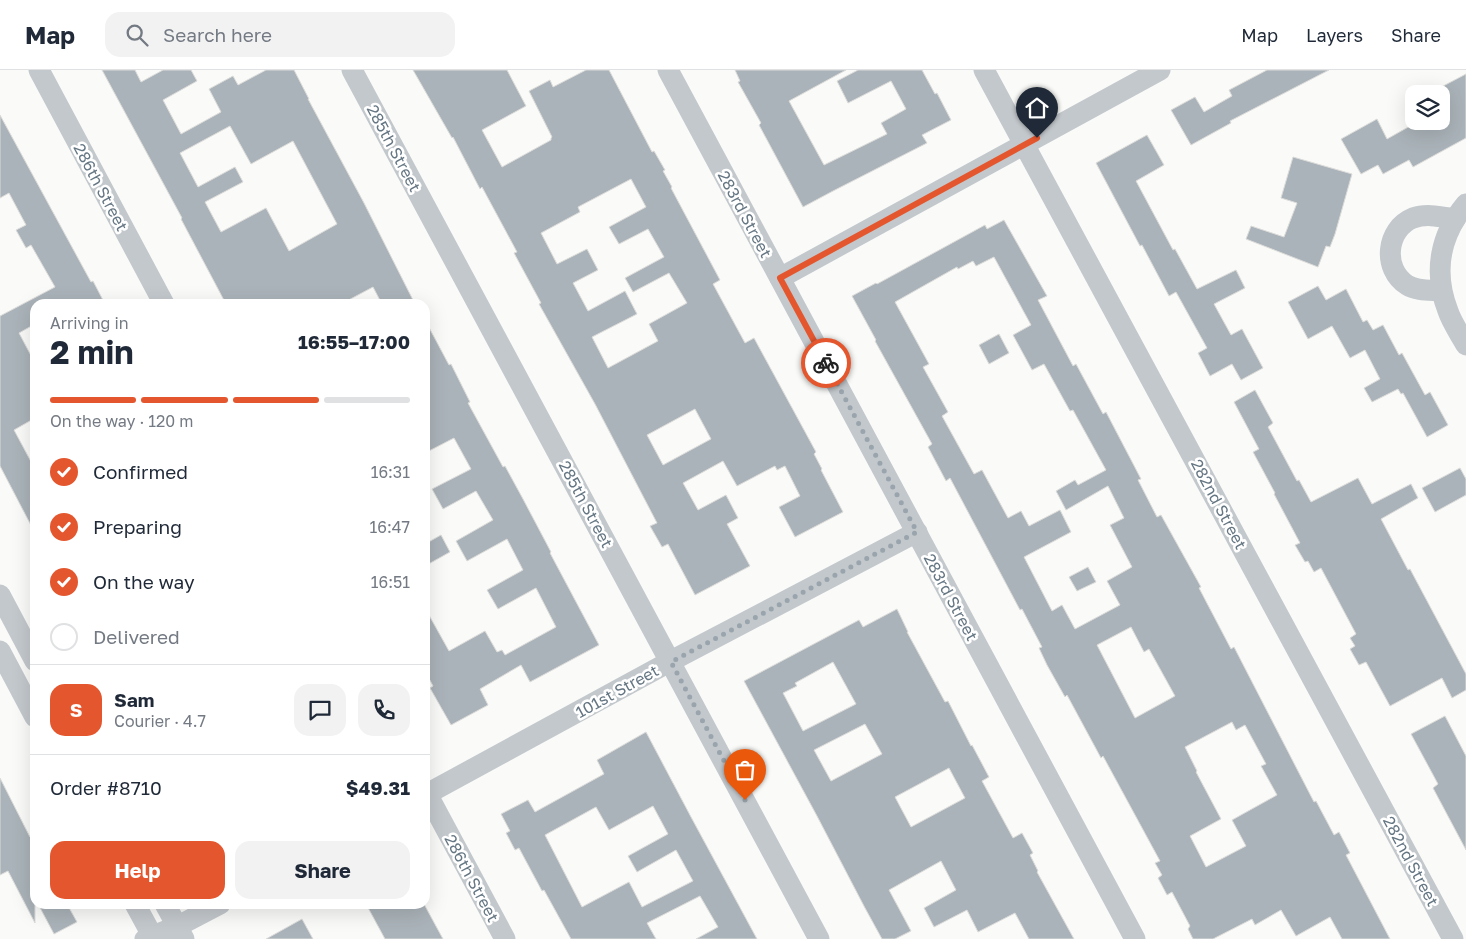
<!DOCTYPE html>
<meta charset="utf-8">
<style>
body{margin:0;font-family:"Golos Text",sans-serif;background:#f2f2f3;color:#1f2937;height:100vh;display:flex;flex-direction:column;font-size:19px;white-space:nowrap}
*{box-sizing:border-box;margin:0}
p{font-size:16px;color:#747a83}
.icon{flex:none;width:28px;height:28px;fill:none;stroke:currentColor;stroke-width:2;stroke-linecap:round;stroke-linejoin:round}
.map{position:relative;flex:1;overflow:hidden}
.panel{position:absolute;left:30px;top:229px;width:400px;height:610px;display:flex;flex-direction:column;background:#fff;border-radius:15px;box-shadow:0 5px 20px #0002}
.panel>*{flex:none}
.tools{position:absolute;left:1405px;top:15px;display:grid;gap:10px}
.tools a{display:grid;place-items:center;width:45px;height:45px;border-radius:10px;background:#fff;box-shadow:0 5px 20px #0002;font-size:25px}
.pin{position:absolute;display:grid;place-items:center;width:42px;height:42px;color:#fff;margin:-51px -21px;border-radius:50% 50% 50% 0;rotate:-45deg;box-shadow:0 0 5px #0007}
.pin .icon{rotate:45deg}
.courier{position:absolute;display:grid;place-items:center;width:50px;height:50px;margin:-25px;border:4px solid #e4572e;border-radius:50%;background:#fff;color:#222;box-shadow:0 1px 6px #0007}
.summary em{font-style:normal;font-weight:700}
.summary div{display:flex;flex-direction:column-reverse}
.summary{display:flex;align-items:center;justify-content:space-between;height:85px;padding:0 20px}
h1{font-size:32px;font-weight:700;line-height:38px}
.bar{display:grid;grid-template-columns:repeat(4,1fr);gap:8px 5px;align-content:center;height:60px;padding:0 20px}
.bar i{height:6px;border-radius:4px;background:#e0e1e3}
.bar .active{background:#e4572e}
.bar p{grid-column:span 4}
.line{display:flex;align-items:center;gap:12px;padding:0 20px;border-top:1px solid #e0e1e3}
.line div{flex:1}
.round{display:grid;place-items:center;flex:none;width:52px;height:52px;border-radius:15px;background:#f2f2f3}
ol{padding:0 20px;list-style:none}
li{display:flex;align-items:center;gap:15px;height:55px}
li p{margin-inline-start:auto}
li .icon{padding:5px;border-radius:50%;background:#e4572e;color:#fff;stroke-width:4}
li:last-child{color:#747a83}
li i{width:28px;height:28px;border:2px solid #e0e1e3;border-radius:50%}
.action{display:flex;gap:10px;margin-top:auto;padding:10px 20px}
.action a{flex:1;height:58px;border-radius:15px;background:#e4572e;color:#fff;font-size:20px;font-weight:700;line-height:58px;text-align:center}
.action a+a{background:#f2f2f3;color:#1f2937}
header{display:flex;align-items:center;gap:30px;box-sizing:border-box;height:70px;padding:0 25px;background:#fff;border-bottom:1px solid #e0e1e3}
header strong{font-size:24px}
nav{display:flex;gap:28px;margin-inline-start:auto;font-size:18px}
.search{width:350px;height:45px;background:#f2f2f3;display:flex;align-items:center;gap:12px;box-sizing:border-box;padding:0 18px;border-radius:15px;color:#747a83;font-size:19px}
.map>svg:first-child{display:block}
.building{fill:#aab3b9;stroke:#dcdcda;fill-rule:evenodd}
.lines{fill:none;stroke-linecap:round;stroke-linejoin:round}
.minor{stroke:#c3c8cc;stroke-width:21}
.done{stroke:#99a4ac;stroke-width:5;stroke-dasharray:0 9}
.route{stroke:#e4572e;stroke-width:6}
.labels{text-anchor:middle;stroke-width:5;stroke-linejoin:round;paint-order:stroke}
.street-label{font-size:16px;fill:#657683;stroke:#fff}
</style>
<header>
<strong>Map</strong>
<div class="search"><svg class="icon" aria-label="search" viewBox="0 0 24 24"><circle cx="10" cy="10" r="6"/><path d="M15 15l6 6"/></svg>Search here</div>
<nav><a>Map</a><a>Layers</a><a>Share</a></nav>
</header>
<div class="map">
<svg width="1466" height="869" viewBox="0 0 1466 869">
<rect width="100%" height="100%" fill="#fafaf8"/>
<!-- building -->
<g class="building">
<path d="M102,0H135L141,12L163,0H191L197,11L163,30L181,64L221,42L209,19L233,6L238,15L266,0H294L309,29H308L364,133L415,234H382L373,217L341,234H226L181,149L182,148ZM230,56L251,94L293,71L337,154L289,181L266,138L221,162L205,132L243,112L235,97L198,117L180,83Z"/>
<path d="M413,0H507L526,36L482,60L502,97L551,70V68L552,67L529,21L550,10L553,17L586,0H609L652,82L654,81L665,100L663,101L672,117L671,118L720,210L713,214L745,273L754,268L816,382L814,384L822,399L821,400L843,442L795,467L779,437L800,426L785,396L777,400L775,396L737,416L723,391L683,413L698,440L726,425L738,448L727,454L750,496L695,525L668,474L662,477L650,456L657,453L595,334L539,234L541,233L514,183L517,182L482,117L480,119L453,67L452,68ZM631,109L646,137L609,157L619,174L648,159L664,187L625,208L633,222L669,203L687,233L649,254L658,271L608,298L592,267L637,244L625,221L588,241L573,213L598,200L587,179L557,194L541,163L580,142L578,137ZM695,339L711,369L663,395L647,365Z"/>
<path d="M735,0H846L789,31L824,95L887,64L881,53L906,39L891,11L848,33L837,11L858,0H922L935,24L937,23L951,50L922,65L927,73L833,121L803,137L759,55L761,53L738,12L740,11Z"/>
<path d="M1267,0H1329L1230,51L1231,53L1191,75L1171,40L1195,27L1204,42L1232,26L1229,20Z"/>
<path d="M1466,4V68L1413,97L1409,90L1383,104L1378,95L1361,104L1341,69L1377,49L1387,69L1419,51H1443L1441,48V24H1428Z"/>
<path d="M0,45L91,212L93,211L105,234H35V254L19,263L35,293V348L14,360L35,399V463L0,396V246L55,217L31,175L26,178L16,160L26,155L9,123L0,128Z"/>
<path d="M1147,65L1164,95L1136,111L1173,180L1175,179L1197,219L1236,200L1245,218L1214,234L1231,265L1242,259L1263,298L1241,310L1232,294L1210,306L1198,283L1207,278L1176,222L1169,226L1142,175L1140,176L1096,93Z"/>
<path d="M1293,87L1352,104L1335,164L1330,177L1326,176L1318,197L1246,169L1251,156L1284,167L1297,133L1281,128Z"/>
<path d="M1004,150L1047,226L1038,230L1073,296L1076,294L1103,344L1106,342L1141,409L1138,410L1157,447L1161,445L1201,517L1199,518L1231,579L1234,577L1314,732L1316,731L1334,765L1339,762L1350,783L1346,785L1390,869H1342L1330,847L1296,866L1281,840L1255,855L1252,849L1213,869H1193L1188,859L1190,856L1172,822L1167,825L1158,808L1162,805L1155,793L1160,791L1103,686L1101,688L1067,625L1065,627L1047,595L1039,578L1042,577L1022,539L1020,540L950,408L946,411L928,377L932,374L875,271L876,270L852,226L876,213L877,214L985,155L987,159ZM994,187L1031,255L1013,265L1032,300L1044,294L1070,341L1073,340L1106,400L1078,415L1075,410L1056,421L1066,440L1108,416L1124,448L1110,455L1132,497L1107,511L1120,535L1075,559L1062,535L1052,541L1024,487L1071,462L1060,440L1029,456L1021,441L1008,448L982,400L974,404L942,346L948,342L923,297L929,294L895,232L957,197L958,199L973,191L976,196ZM1131,557L1144,582L1149,579L1175,626L1135,648L1097,575ZM1232,652L1236,660L1245,655L1266,694L1261,696L1277,725L1232,750L1246,776L1206,797L1190,766L1221,749L1196,702L1197,701L1185,677Z"/>
<path d="M1318,216L1326,230L1346,219L1363,252L1367,250L1373,260L1383,255L1399,285L1402,283L1425,325L1430,322L1448,355L1427,367L1403,323L1401,324L1398,319L1372,332L1364,318L1380,309L1365,280L1350,288L1332,256L1308,269L1288,232Z"/>
<path d="M425,250L449,295L451,294L470,332L468,333L503,397L505,396L523,429L551,482L550,483L599,575L530,612L521,595L480,619L488,635L451,655L430,618L433,616L425,601V538L449,581L485,561L497,582L502,580L505,585L556,557L536,518L498,539L487,520L523,500L507,469L467,491L456,471L493,450L476,421L443,439L432,419L471,399L454,368L425,383Z"/>
<path d="M999,264L1009,283L989,294L979,275Z"/>
<path d="M1255,320L1273,353L1268,357L1297,411L1299,410L1311,432L1358,408L1372,434L1411,414L1418,428L1381,449L1408,500L1410,499L1466,604V620L1452,628L1442,608L1390,636L1366,592L1359,595L1350,579L1355,576L1350,568L1356,564L1321,498L1314,502L1308,491L1305,492L1295,475L1300,473L1274,424L1275,423L1253,382L1259,379L1234,332Z"/>
<path d="M1460,398L1466,409V425L1435,442L1422,418Z"/>
<path d="M441,465L450,482L425,496V474Z"/>
<path d="M1088,497L1096,512L1077,521L1069,507Z"/>
<path d="M897,539L908,562H907L945,632L948,631L971,676L972,675L989,707L982,711L1013,768L1022,763L1033,783L1030,785L1038,801L1037,802L1074,869H1029L1015,843L978,862L967,840L934,857L924,838L956,820L941,791L889,820L911,861L895,869H882L865,838L817,746L744,611L859,550L863,557ZM833,592L856,634L803,661L783,623L797,616L795,613ZM865,654L882,684L831,711L814,680ZM949,698L965,728L911,757L895,727Z"/>
<path d="M1445,646L1466,686V780L1433,718L1438,714L1411,664Z"/>
<path d="M646,662L691,747L757,869H696L718,857L700,826L647,853L656,869H571L544,820L542,821L519,778L515,780L506,763L510,761L501,744L528,730L535,742L604,704L597,690ZM653,736L668,764L628,786L637,802L676,780L693,811L642,837L629,812L582,837L545,765L596,737L609,760Z"/>
<path d="M0,708L30,767L35,764V853L8,801L0,805Z"/>
<path d="M38,834H67L77,852L54,864Z"/>
<path d="M366,834H424L443,869H385Z"/>
<path d="M302,849L313,869H266Z"/>
</g>
<g class="lines">
<!-- minor -->
<g class="minor">
<path d="M39,0L164,234"/>
<path d="M352,0L819,869"/>
<path d="M668,0L1135,869"/>
<path d="M984,0L1453,869"/>
<path d="M1466,134C1440,165 1433,202 1448,241C1452,253 1460,264 1466,275"/>
<path d="M780,208L1160,0"/>
<path d="M1441,221C1430,220 1417,221 1407,215C1382,199 1386,159 1413,148C1427,143 1442,147 1455,149"/>
<path d="M0,525L35,591"/>
<path d="M0,581L35,647"/>
<path d="M425,720L505,869"/>
<path d="M425,725L671,591L917,462"/>
<path d="M135,834L154,869"/>
<path d="M165,834L184,869"/>
<path d="M145,869L178,856L220,834"/>
</g>
</g>
<g class="lines">
<!-- done -->
<path class="done" d="M745,730L671,592L917,462L826,293"/>
<!-- route -->
<path class="route" d="M826,293L780,208L1037,68"/>
</g>
<g class="labels">
<!-- street labels -->
<g class="street-label">
<text transform="translate(394 78) rotate(62)" y="6">285th Street</text>
<text transform="translate(101 117) rotate(62)" y="6">286th Street</text>
<text transform="translate(745 144) rotate(62)" y="6">283rd Street</text>
<text transform="translate(586 434) rotate(62)" y="6">285th Street</text>
<text transform="translate(1219 434) rotate(62)" y="6">282nd Street</text>
<text transform="translate(951 527) rotate(62)" y="6">283rd Street</text>
<text transform="translate(617 621) rotate(-29)" y="6">101st Street</text>
<text transform="translate(1411 791) rotate(62)" y="6">282nd Street</text>
<text transform="translate(472 808) rotate(62)" y="6">286th Street</text>
</g>
</g>
</svg>
<div class="tools">
<a><svg class="icon" aria-label="layers" viewBox="0 0 24 24"><path d="M12 4l9 5-9 5-9-5zM3 14l9 5 9-5"/></svg></a>
</div>
<div class="pin" style="left:745px;top:730px;background:#ea580c"><svg class="icon" aria-label="bag" viewBox="0 0 24 24"><path d="M5 8h14l-1 12H6zM9 8a3 3 0 0 1 6 0"/></svg></div>
<div class="pin" style="left:1037px;top:68px;background:#1f2937"><svg class="icon" aria-label="home" viewBox="0 0 24 24"><path d="M3 11l9-7 9 7M6 9v11h12V9"/></svg></div>
<div class="courier" style="left:826px;top:293px"><svg class="icon" aria-label="bike" viewBox="0 0 24 24"><circle cx="6" cy="16" r="4"/><circle cx="18" cy="16" r="4"/><path d="M6 16l4-8h5l3 8M10 8l3 8H6M13 5h3"/></svg></div>
<section class="panel">
<div class="summary"><div><h1>2 min</h1><p>Arriving in</p></div><em>16:55–17:00</em></div>
<div class="bar"><i class="active"></i><i class="active"></i><i class="active"></i><i></i><p>On the way · 120 m</p></div>
<ol>
<li><svg class="icon" aria-label="check" viewBox="0 0 24 24"><path d="M5 12l5 5 9-10"/></svg>Confirmed<p>16:31</p></li>
<li><svg class="icon" aria-label="check" viewBox="0 0 24 24"><path d="M5 12l5 5 9-10"/></svg>Preparing<p>16:47</p></li>
<li><svg class="icon" aria-label="check" viewBox="0 0 24 24"><path d="M5 12l5 5 9-10"/></svg>On the way<p>16:51</p></li>
<li><i></i>Delivered</li>
</ol>
<div class="line" style="height:90px"><b class="round" style="background:#e4572e;color:#fff">S</b><div><b>Sam</b><p>Courier · 4.7</p></div><a class="round"><svg class="icon" aria-label="chat" viewBox="0 0 24 24"><path d="M4 5h16v11H9l-5 4z"/></svg></a><a class="round"><svg class="icon" aria-label="phone" viewBox="0 0 24 24"><path d="M5 4h4l2 5-3 2q2 4 5 5l2-3 5 2v4C11 20 4 13 5 4z"/></svg></a></div>
<div class="line" style="height:65px"><div>Order #8710</div><b>$49.31</b></div>
<div class="action"><a>Help</a><a>Share</a></div>
</section>
</div>
